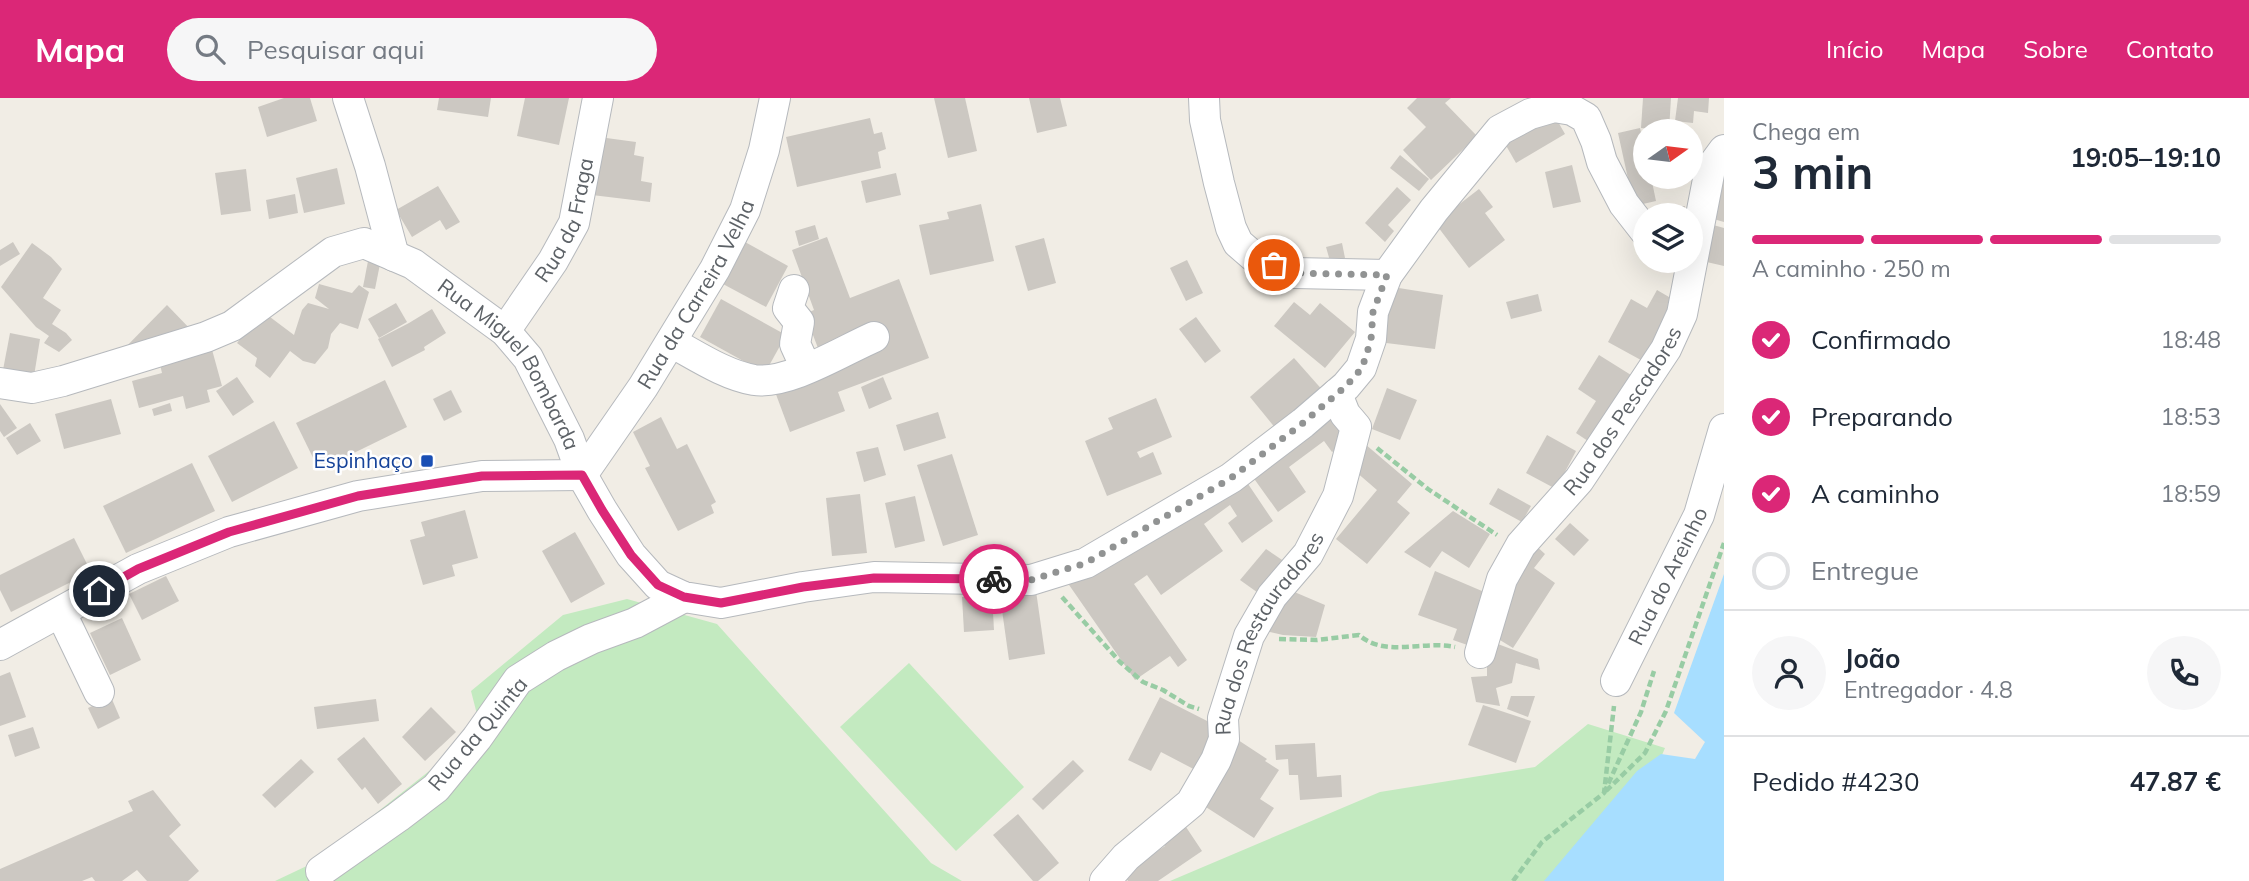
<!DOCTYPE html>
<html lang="pt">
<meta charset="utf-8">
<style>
body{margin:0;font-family:Mulish,sans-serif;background:#f6f6f7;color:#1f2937;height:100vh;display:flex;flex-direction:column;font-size:26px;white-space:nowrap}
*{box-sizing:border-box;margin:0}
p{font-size:23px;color:#747a83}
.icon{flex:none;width:38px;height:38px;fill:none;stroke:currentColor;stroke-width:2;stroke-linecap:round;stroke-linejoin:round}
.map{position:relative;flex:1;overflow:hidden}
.panel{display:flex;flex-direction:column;background:#fff;width:525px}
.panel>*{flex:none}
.needle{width:46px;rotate:76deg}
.buttons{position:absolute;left:1633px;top:21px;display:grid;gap:14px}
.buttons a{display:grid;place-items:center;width:70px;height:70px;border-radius:50%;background:#fff;box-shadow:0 7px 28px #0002;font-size:35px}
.pin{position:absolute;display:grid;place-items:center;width:60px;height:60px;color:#fff;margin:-30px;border:4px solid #fff;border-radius:50%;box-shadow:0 2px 7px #0007}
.courier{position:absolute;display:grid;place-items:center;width:70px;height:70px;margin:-35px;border:5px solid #db2777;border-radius:50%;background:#fff;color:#222;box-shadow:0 2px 9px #0007}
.summary em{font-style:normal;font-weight:700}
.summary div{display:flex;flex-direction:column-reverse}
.summary{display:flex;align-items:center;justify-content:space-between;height:119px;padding:0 28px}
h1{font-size:46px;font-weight:700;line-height:52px}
.bar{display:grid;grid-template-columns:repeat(4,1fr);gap:10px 7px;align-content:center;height:84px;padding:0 28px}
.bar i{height:9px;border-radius:5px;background:#e0e1e3}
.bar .active{background:#db2777}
.bar p{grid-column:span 4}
.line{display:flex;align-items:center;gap:18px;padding:0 28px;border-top:2px solid #e0e1e3}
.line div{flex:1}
.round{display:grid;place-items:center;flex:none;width:74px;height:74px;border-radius:37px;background:#f6f6f7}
ol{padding:0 28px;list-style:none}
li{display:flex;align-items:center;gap:21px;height:77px}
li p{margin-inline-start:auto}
li .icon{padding:7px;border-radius:50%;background:#db2777;color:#fff;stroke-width:4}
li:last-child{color:#747a83}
li i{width:38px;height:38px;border:4px solid #e0e1e3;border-radius:50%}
header{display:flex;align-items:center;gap:42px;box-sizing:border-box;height:98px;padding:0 35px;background:#db2777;color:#fff}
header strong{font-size:33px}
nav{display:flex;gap:38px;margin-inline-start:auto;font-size:24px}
.search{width:490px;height:63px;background:#f6f6f7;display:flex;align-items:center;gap:18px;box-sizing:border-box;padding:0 24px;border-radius:38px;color:#747a83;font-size:26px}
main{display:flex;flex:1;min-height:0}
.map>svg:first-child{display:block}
.green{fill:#c3eac0}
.water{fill:#a7deff}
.building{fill:#ccc8c2}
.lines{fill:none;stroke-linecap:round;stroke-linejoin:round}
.minor-casing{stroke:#b6b9bd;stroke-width:32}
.path{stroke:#98cca4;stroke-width:4.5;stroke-dasharray:7 3.5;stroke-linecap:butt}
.minor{stroke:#fff;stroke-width:30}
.done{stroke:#919393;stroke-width:7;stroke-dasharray:0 12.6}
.route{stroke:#db2777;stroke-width:9}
.transit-dot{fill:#1a4fb4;stroke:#fff;stroke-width:2.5}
.labels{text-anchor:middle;stroke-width:5;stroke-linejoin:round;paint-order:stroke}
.street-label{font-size:21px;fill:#5d6267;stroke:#fff}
.transit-label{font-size:21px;fill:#164399;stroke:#fff;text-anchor:end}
</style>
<header>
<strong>Mapa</strong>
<div class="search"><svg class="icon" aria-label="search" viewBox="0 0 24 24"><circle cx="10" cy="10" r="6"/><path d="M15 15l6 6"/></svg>Pesquisar aqui</div>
<nav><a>Início</a><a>Mapa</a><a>Sobre</a><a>Contato</a></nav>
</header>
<main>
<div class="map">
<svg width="1724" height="783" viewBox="0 0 1724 783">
<rect width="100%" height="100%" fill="#f1ede5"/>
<!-- green -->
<g class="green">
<path d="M627,501L717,526L931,765L962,783H275L313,765L481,632L471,593L563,517Z"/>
<path d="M909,565L1024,689L956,753L840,629Z"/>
<path d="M1588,626L1665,650L1659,664L1567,783H1170L1380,694L1535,669Z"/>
</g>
<!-- water -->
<path class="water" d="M1724,476V783H1544L1637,673L1661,656L1695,661L1705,644L1674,615Z"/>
<!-- building -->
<g class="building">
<path d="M284,0H310L317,23L267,39L258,9Z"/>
<path d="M439,0H491L488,19L437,12Z"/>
<path d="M525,0H569L559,47L517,38Z"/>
<path d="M934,0H965L977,53L948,60Z"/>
<path d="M1029,0H1060L1067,28L1037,35Z"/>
<path d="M1417,0H1451L1445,5L1477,38L1431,82L1403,52L1426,29L1407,10Z"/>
<path d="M1643,0H1671L1669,32L1641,30Z"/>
<path d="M1678,0H1709L1708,15L1694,13L1693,25L1675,23Z"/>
<path d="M1553,15L1565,36L1516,65L1504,44Z"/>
<path d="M870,20L874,36L882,34L886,51L878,54L881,70L797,89L786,39Z"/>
<path d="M1640,30L1645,53V79H1651L1656,103L1634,108L1618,35Z"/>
<path d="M599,39L636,44L634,57L644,59L641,83L652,85L650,104L592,97Z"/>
<path d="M1400,57L1429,81L1419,93L1390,70Z"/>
<path d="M1572,67L1581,104L1553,110L1545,74Z"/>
<path d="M337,70L345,106L304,115L296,80Z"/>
<path d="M246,71L251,113L221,117L215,75Z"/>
<path d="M1724,71V124L1710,120Z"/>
<path d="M896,75L901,97L866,105L861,83Z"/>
<path d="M438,88L460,124L446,132L440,122L412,139L396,112Z"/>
<path d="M1397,89L1411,102L1388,127L1394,133L1385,144L1365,125Z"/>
<path d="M1479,91L1493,109L1485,115L1505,142L1469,170L1435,125Z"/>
<path d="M295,96L298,115L269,121L266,102Z"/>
<path d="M981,106L994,163L930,177L919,127L949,121L947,114Z"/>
<path d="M1668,108H1685L1684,117H1668Z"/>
<path d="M1706,125L1724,130V168L1698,162Z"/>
<path d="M815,127L819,141L799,148L795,133Z"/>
<path d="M827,139L850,200L899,181L929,260L838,294L845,313L790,334L774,291L821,258L805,216L814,212L792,152Z"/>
<path d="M1044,140L1056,185L1028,193L1015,148Z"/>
<path d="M13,144L20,156L0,168V152Z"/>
<path d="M745,144L788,168L766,209L723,186Z"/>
<path d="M32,145L51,159L62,171L43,200L61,212L52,226L66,235L72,242L59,254L44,245L49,238L36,229L1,189Z"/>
<path d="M1342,145L1345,160L1330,163L1326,149Z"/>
<path d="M1187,162L1203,195L1186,203L1170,170Z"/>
<path d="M368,163L380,166L375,191L363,189Z"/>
<path d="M319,186L352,195L359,187L369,194L358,231L340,225L331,236L328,250L315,266L303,263L290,253L270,280L255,268L257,260L237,245L262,213L294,237L302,212L308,205L329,211L315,200Z"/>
<path d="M1386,188L1443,197L1435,251L1378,244Z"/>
<path d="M1657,192L1681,206L1650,267L1608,244L1631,201L1647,210Z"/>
<path d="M1538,196L1542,213L1511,221L1506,204Z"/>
<path d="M721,201L786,237L765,275L700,239Z"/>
<path d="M1294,204L1310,217L1320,205L1355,234L1325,270L1274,228Z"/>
<path d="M396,205L407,224L379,240L368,221Z"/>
<path d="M167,207L194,235L118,257Z"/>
<path d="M432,211L446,235L424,249L425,252L392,269L378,241L409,225Z"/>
<path d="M1196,219L1221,253L1205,265L1179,231Z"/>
<path d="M10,235L40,241L34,278L3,272Z"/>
<path d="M211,248L222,288L207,292L210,304L186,311L183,298L139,310L132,283L162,275L159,262Z"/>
<path d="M1599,257L1639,282L1597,349L1576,335L1596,303L1578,291Z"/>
<path d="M1294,260L1325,295L1276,331L1250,299Z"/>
<path d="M237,279L254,304L233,318L216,293Z"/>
<path d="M883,279L892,301L869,311L861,289Z"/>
<path d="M385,282L407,329L319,372L296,325Z"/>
<path d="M1387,290L1417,302L1400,342L1372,331Z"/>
<path d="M451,292L462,314L444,323L433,301Z"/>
<path d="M1156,300L1172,339L1137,354L1140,360L1153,354L1162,376L1107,398L1085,343L1113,331L1108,320Z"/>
<path d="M111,301L121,336L64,351L55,316Z"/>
<path d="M170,305L172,313L154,318L152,311Z"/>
<path d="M0,306L17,330L4,339L0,333Z"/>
<path d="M1327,310L1350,342L1332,354L1324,343L1289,369L1306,394L1278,414L1245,368Z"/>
<path d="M938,314L946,340L904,353L896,327Z"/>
<path d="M661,319L677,351L687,346L716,404L711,407L714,415L678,433L645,370L650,368L633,334Z"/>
<path d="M274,323L298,370L232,404L208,358Z"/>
<path d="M30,325L41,343L17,357L6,340Z"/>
<path d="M1547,337L1576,353L1556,391L1526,375Z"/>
<path d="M1365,346L1412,386L1397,404L1410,415L1367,466L1336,441L1377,392L1348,367Z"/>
<path d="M878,349L886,377L864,384L856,354Z"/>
<path d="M952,356L978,437L943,448L917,367Z"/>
<path d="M192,365L215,413L126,455L103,408Z"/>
<path d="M1240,374L1273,423L1242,445L1228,425L1237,418L1230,407L1204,426L1223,453L1161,497L1147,477L1134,486L1187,562L1178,569L1170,558L1135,582L1067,484Z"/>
<path d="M1498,390L1531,408L1522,424L1489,406Z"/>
<path d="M860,396L867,455L832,458L826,400Z"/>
<path d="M915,398L925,443L895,450L885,405Z"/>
<path d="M465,412L478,460L452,467L455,478L423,487L410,442L425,438L421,424Z"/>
<path d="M1453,413L1490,436L1469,470L1442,453L1430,470L1404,454Z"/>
<path d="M1570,425L1589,442L1574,458L1555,441Z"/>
<path d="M575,434L605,486L571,505L542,453Z"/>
<path d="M74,440L91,474L11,514L0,492V477Z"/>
<path d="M1533,445L1545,456L1534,470L1555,485L1513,550L1490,536Z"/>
<path d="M1266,451L1291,468L1268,502L1240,482Z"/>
<path d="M1435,473L1489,496L1476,550L1453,542L1457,531L1418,517Z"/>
<path d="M166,478L179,503L142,522L129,496Z"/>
<path d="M1285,490L1325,507L1316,539L1283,537L1257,531Z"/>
<path d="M1036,493L1045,556L1009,562L1000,498Z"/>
<path d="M992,497L994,532L964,534L962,499Z"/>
<path d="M122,520L141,562L110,577L90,535Z"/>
<path d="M1487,542L1538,561L1540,572L1516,565L1512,585L1496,590L1500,608L1476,604L1471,579L1487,578Z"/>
<path d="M10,574L26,619L0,628V578Z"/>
<path d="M1511,598H1535L1528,619L1507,611Z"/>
<path d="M111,599L120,620L98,631L88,610Z"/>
<path d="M1160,599L1215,627L1205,677L1161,654L1151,673L1128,662Z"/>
<path d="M376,601L379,623L317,631L314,609Z"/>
<path d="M1483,607L1531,623L1516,665L1468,647Z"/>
<path d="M431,609L456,634L425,663L402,639Z"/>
<path d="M33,629L40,650L15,659L8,637Z"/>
<path d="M364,639L402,686L378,706L365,689L362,692L337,661Z"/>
<path d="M1235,640L1267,661L1265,663L1279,672L1260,701L1274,710L1254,740L1195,702Z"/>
<path d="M1315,645L1317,679L1341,677L1342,699L1300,702L1298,677H1289L1288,661L1276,662L1275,647Z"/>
<path d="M301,661L314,674L275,710L262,697Z"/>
<path d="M1073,662L1084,673L1043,712L1032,701Z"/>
<path d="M153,692L181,727L169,738L199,773L188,783H147L137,772L122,783H95L92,779L82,783H0V771L133,713L128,703Z"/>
<path d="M1018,716L1059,765L1038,783H1033L993,737Z"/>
<path d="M1182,723L1202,753L1158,783H1128L1121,773L1147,760L1165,748L1159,739Z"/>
</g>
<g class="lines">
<!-- minor casing -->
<g class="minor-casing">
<g id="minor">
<path d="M348,0L370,68L394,158"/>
<path d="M1204,0L1205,22L1219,85L1231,130L1238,145L1253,158L1295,175L1387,177"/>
<path d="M794,192L788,210L799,224L795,246L806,270"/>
<path id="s1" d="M505,233L553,163L574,125L598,0"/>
<path d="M671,244C697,258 725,277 754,282C788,287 842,253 874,239"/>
<path id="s2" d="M0,285L32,290L63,283L206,239L232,228L333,154L364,145L413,166L505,233L528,260L569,341L582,377L602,412L631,457L658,487L684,499L721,505L803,489L874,479L1031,482L1086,465L1231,380L1303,325L1346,288L1361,270L1371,241L1373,214L1387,177L1434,112L1500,32L1530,16L1554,9L1572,12L1586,20L1596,43L1602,64L1624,106L1645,133"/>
<path id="s3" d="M582,377L643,289L715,171L745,112L764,52L775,0"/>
<path d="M61,515L99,594"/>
<path d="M0,547L138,471L229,434L358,398L482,378L582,377"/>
<path id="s4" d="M1480,555L1502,481L1521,447L1579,382L1666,251L1682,216L1710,71L1724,52"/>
<path id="s5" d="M1616,583L1699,417L1724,331"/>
<path d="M321,773L398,719L436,690L477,640L518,582L556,558L591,541L635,525L684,499"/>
<path id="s6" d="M1105,783L1126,759L1191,705L1216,662L1224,641L1223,620L1249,538L1272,498L1308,456L1338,398L1356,329L1345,316L1337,296"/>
</g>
</g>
<!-- path -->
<g class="path">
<path d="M1377,350L1428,391L1497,437"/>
<path d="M1062,499L1120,564L1143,584L1163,592L1189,608L1199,611"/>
<path d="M1279,541L1317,542L1359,537C1385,560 1424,542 1455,549"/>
<path d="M1606,693L1645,655L1666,613L1724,445"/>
<path d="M1604,695L1641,614L1654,573"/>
<path d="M1513,783L1542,744L1604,695L1614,608"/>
</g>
<!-- minor -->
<use href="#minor" class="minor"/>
</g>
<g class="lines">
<!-- done -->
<path class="done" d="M994,481L1031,482L1086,465L1231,380L1303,325L1346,288L1362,270L1371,242L1373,214L1387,177L1295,175L1274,167"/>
<!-- route -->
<path class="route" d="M99,493L138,471L229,434L358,398L482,378L582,377L602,412L631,457L658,487L684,499L721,505L803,489L874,480L994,481"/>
</g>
<!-- markers -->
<rect class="transit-dot" x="420" y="356" width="14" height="14" rx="3.5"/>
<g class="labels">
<!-- street labels -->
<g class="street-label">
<text dy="7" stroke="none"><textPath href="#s1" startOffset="128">Rua da Fraga</textPath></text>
<text dy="7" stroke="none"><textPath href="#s3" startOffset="214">Rua da Carreira Velha</textPath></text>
<text dy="7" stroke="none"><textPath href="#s2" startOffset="595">Rua Miguel Bombarda</textPath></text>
<text dy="7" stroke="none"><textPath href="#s4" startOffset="285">Rua dos Pescadores</textPath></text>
<text dy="7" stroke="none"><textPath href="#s5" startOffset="117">Rua do Areinho</textPath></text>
<text dy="7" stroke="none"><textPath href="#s6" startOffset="306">Rua dos Restauradores</textPath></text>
<text transform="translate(478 636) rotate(-50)" y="7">Rua da Quinta</text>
</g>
<!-- transit labels -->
<g class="transit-label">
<text x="413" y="370">Espinhaço</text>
</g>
</g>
</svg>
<div class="buttons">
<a><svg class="needle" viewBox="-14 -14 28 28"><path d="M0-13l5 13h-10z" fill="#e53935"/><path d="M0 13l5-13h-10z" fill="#747a83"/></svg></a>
<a><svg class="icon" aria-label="layers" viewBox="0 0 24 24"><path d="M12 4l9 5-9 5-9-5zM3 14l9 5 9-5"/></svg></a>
</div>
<div class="pin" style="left:1274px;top:167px;background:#ea580c"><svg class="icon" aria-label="bag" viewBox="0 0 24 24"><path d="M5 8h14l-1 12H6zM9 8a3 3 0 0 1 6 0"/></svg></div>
<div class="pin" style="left:99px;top:493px;background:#1f2937"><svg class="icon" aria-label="home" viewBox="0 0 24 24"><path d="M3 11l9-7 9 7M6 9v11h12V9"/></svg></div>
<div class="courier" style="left:994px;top:481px"><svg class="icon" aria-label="bike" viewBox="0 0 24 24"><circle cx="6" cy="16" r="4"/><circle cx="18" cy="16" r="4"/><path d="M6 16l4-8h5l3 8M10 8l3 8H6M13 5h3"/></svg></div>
</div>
<section class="panel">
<div class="summary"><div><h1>3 min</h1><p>Chega em</p></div><em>19:05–19:10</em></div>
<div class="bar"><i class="active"></i><i class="active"></i><i class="active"></i><i></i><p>A caminho · 250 m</p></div>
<ol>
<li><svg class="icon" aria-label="check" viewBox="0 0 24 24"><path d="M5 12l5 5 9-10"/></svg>Confirmado<p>18:48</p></li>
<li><svg class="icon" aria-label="check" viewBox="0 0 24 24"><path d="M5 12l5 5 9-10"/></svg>Preparando<p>18:53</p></li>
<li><svg class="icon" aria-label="check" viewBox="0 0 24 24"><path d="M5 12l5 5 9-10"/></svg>A caminho<p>18:59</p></li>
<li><i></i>Entregue</li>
</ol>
<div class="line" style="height:126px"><a class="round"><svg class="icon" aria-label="person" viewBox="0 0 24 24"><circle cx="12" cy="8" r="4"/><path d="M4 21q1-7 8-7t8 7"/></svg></a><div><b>João</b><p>Entregador · 4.8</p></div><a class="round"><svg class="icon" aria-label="phone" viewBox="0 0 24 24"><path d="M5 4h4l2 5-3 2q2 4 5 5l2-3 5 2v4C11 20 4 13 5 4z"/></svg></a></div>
<div class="line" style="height:91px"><div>Pedido #4230</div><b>47.87 €</b></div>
</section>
</main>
